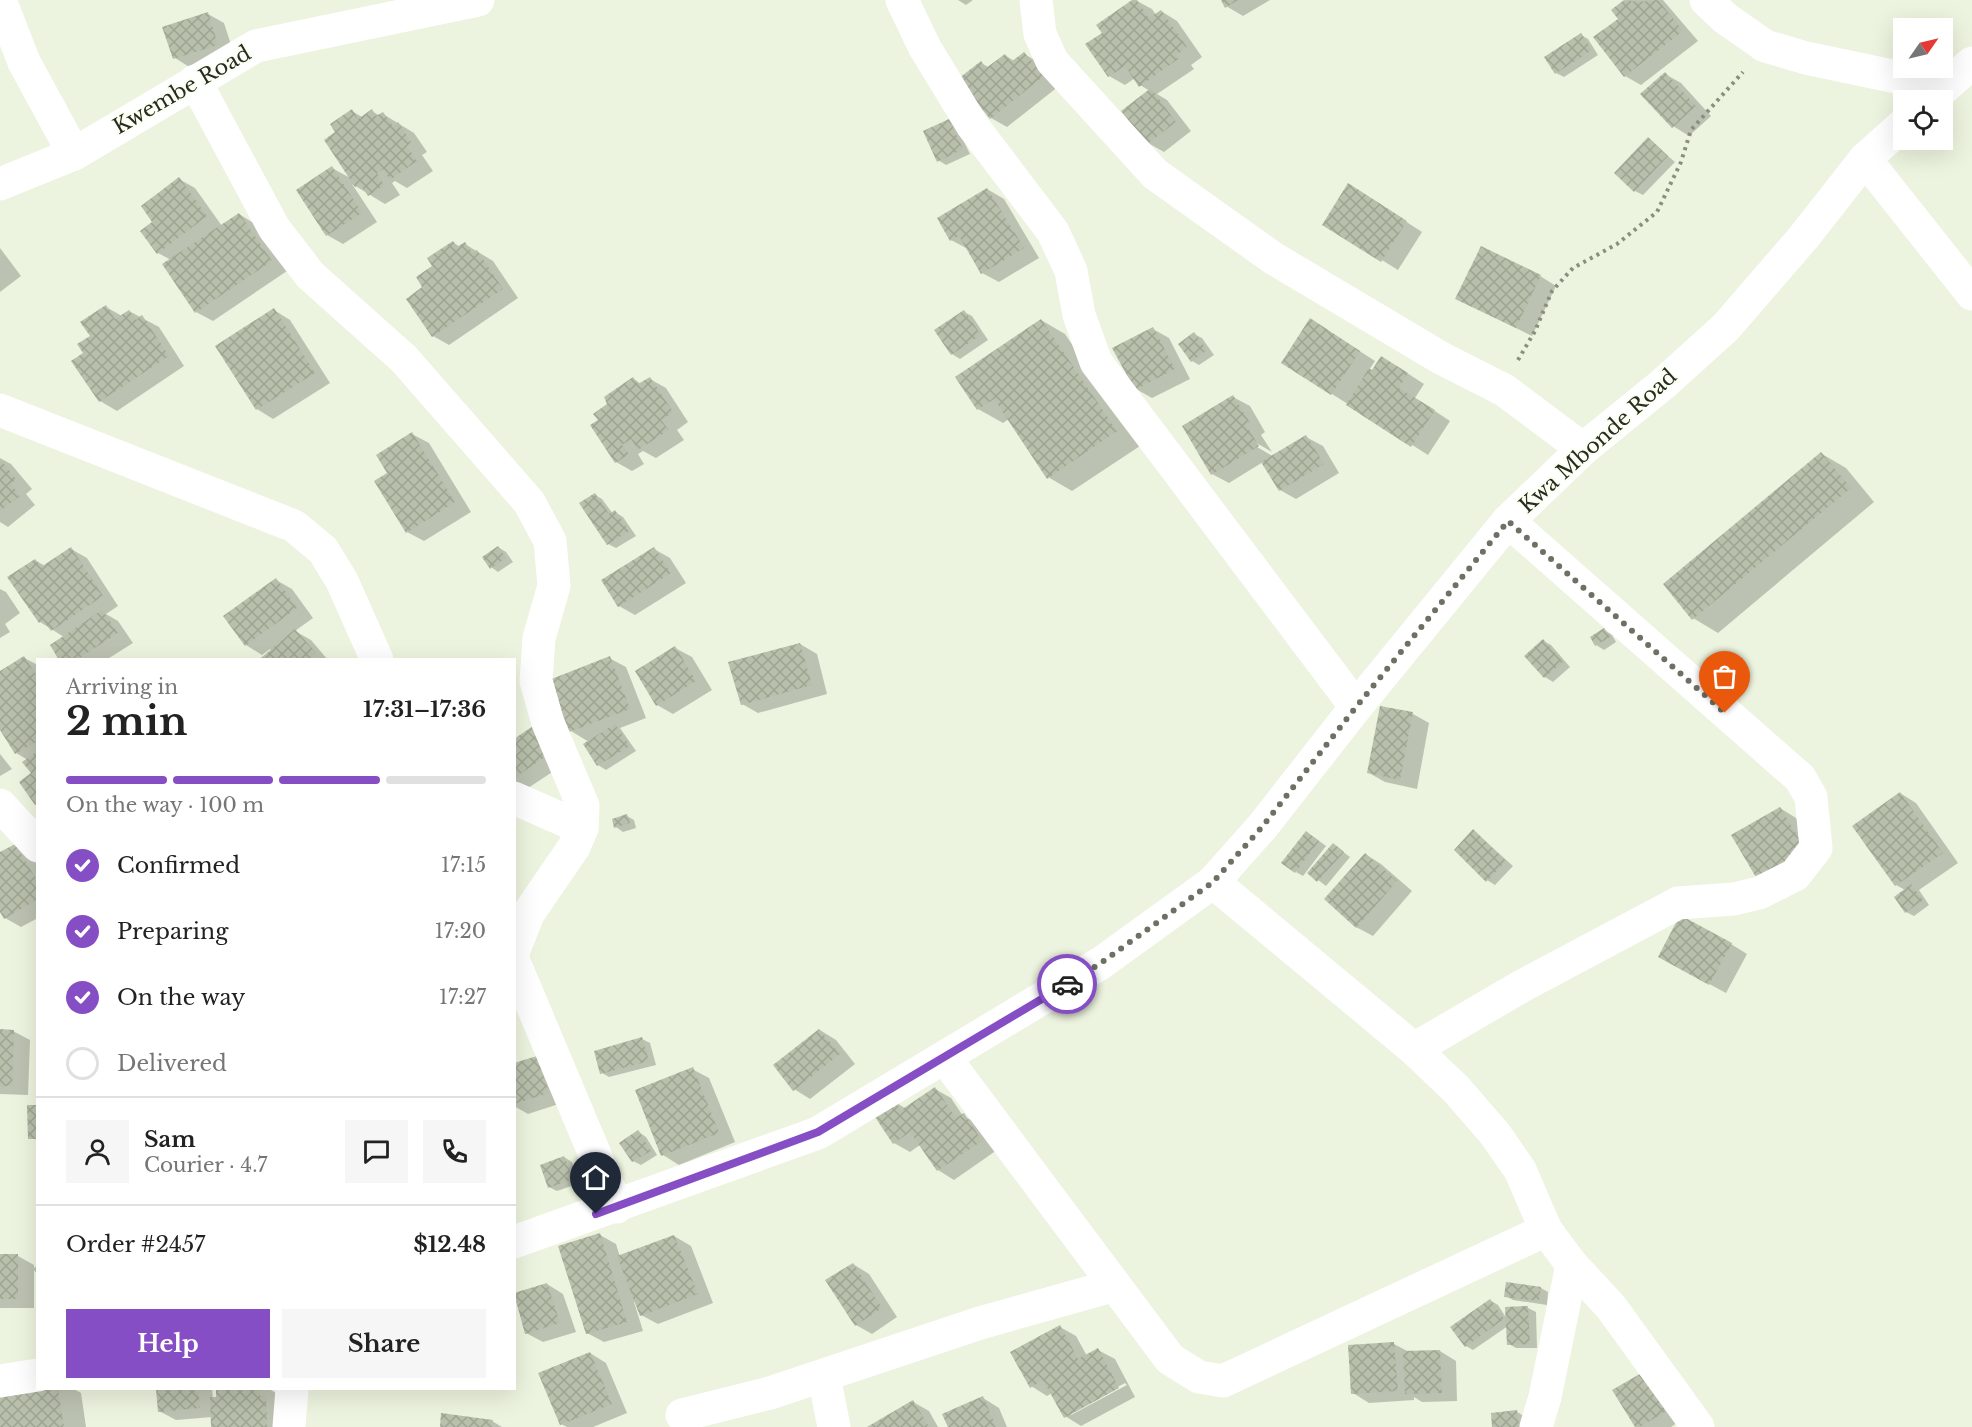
<!DOCTYPE html>
<meta charset="utf-8">
<style>
body{margin:0;font-family:"Libre Baskerville",serif;background:#f6f6f6;color:#222;height:100vh;display:flex;flex-direction:column;font-size:22px;white-space:nowrap}
*{box-sizing:border-box;margin:0}
p{font-size:20px;color:#767676}
.icon{flex:none;width:33px;height:33px;fill:none;stroke:currentColor;stroke-width:2;stroke-linecap:round;stroke-linejoin:round}
.map{position:relative;flex:1;overflow:hidden}
.side{position:absolute;left:36px;top:658px;width:480px;height:732px;display:flex;flex-direction:column;background:#fff;border-radius:0px;box-shadow:0 6px 24px #0002}
.side>*{flex:none}
.needle{width:39px;rotate:56deg}
.controls{position:absolute;left:1893px;top:18px;display:grid;gap:12px}
.controls a{display:grid;place-items:center;width:60px;height:60px;border-radius:0px;background:#fff;box-shadow:0 6px 24px #0002;font-size:30px}
.pin{position:absolute;display:grid;place-items:center;width:51px;height:51px;color:#fff;margin:-62px -26px;border-radius:50% 50% 50% 0;rotate:-45deg;box-shadow:0 0 6px #0007}
.pin .icon{rotate:45deg}
.courier{position:absolute;display:grid;place-items:center;width:60px;height:60px;margin:-30px;border:4px solid #864ec5;border-radius:50%;background:#fff;color:#222;box-shadow:0 2px 8px #0007}
.head em{font-style:normal;font-weight:700}
.head div{display:flex;flex-direction:column-reverse}
.head{display:flex;align-items:center;justify-content:space-between;height:102px;padding:0 30px}
h1{font-size:39px;font-weight:700;line-height:45px}
.bar{display:grid;grid-template-columns:repeat(4,1fr);gap:9px 6px;align-content:center;height:72px;padding:0 30px}
.bar i{height:8px;border-radius:4px;background:#e0e0e0}
.bar .current{background:#864ec5}
.bar p{grid-column:span 4}
.line{display:flex;align-items:center;gap:15px;padding:0 30px;border-top:2px solid #e0e0e0}
.line div{flex:1}
.round{display:grid;place-items:center;flex:none;width:63px;height:63px;border-radius:0px;background:#f6f6f6}
ol{padding:0 30px;list-style:none}
li{display:flex;align-items:center;gap:18px;height:66px}
li p{margin-inline-start:auto}
li .icon{padding:6px;border-radius:50%;background:#864ec5;color:#fff;stroke-width:4}
li:last-child{color:#767676}
li i{width:33px;height:33px;border:3px solid #e0e0e0;border-radius:50%}
.primary-button{display:flex;gap:12px;margin-top:auto;padding:12px 30px}
.primary-button a{flex:1;height:69px;border-radius:0px;background:#864ec5;color:#fff;font-size:24px;font-weight:700;line-height:69px;text-align:center}
.primary-button a+a{background:#f6f6f6;color:#222}
.map>svg:first-child{display:block}
.shadow{fill:#0003;fill-rule:evenodd}
.building{fill:url(#building-cross-hatch)}
.lines{fill:none;stroke-linecap:round;stroke-linejoin:round}
.path{stroke:#898e7f;stroke-width:4;stroke-dasharray:3 4.5;stroke-linecap:butt}
.minor{stroke:#fff;stroke-width:33}
.done{stroke:#6d7164;stroke-width:6;stroke-dasharray:0 10.8}
.route{stroke:#864ec5;stroke-width:8}
.labels{text-anchor:middle;stroke-width:4.5;stroke-linejoin:round;paint-order:stroke}
.street-label{font-size:21px;fill:#292b23;stroke:#fafff2}
</style>
<div class="map">
<svg width="1972" height="1427" viewBox="0 0 1972 1427">
<defs>
<pattern id="building-cross-hatch" width="8" height="8" patternUnits="userSpaceOnUse" patternTransform="scale(1.5)"><rect width="8" height="8" fill="#b8bfab"/><path d="M0 0l8 8M0 8l8-8" fill="none" stroke="#9ea493"/></pattern>
</defs>
<rect width="100%" height="100%" fill="#ecf3de"/>
<!-- shadow -->
<g class="shadow">
<path d="M958,0H973L966,5Z"/>
<path d="M1135,0L1152,9L1156,15L1161,11L1177,21L1202,57L1191,65L1194,69L1157,94L1167,100L1191,131L1164,152L1148,143L1150,91L1140,85L1135,78L1125,85L1109,76L1104,34Z"/>
<path d="M1223,0H1270L1243,16L1226,6Z"/>
<path d="M1627,0H1663L1698,41L1641,85L1625,76L1620,19L1613,10Z"/>
<path d="M208,14L224,23L234,54L191,68L175,58L164,27Z"/>
<path d="M1581,35L1588,39L1598,55L1564,77L1556,73Z"/>
<path d="M1024,54L1040,63L1059,86L1007,127L991,118L981,63L990,68L1005,55L1014,61Z"/>
<path d="M1665,74L1681,83L1711,116L1689,136L1673,126Z"/>
<path d="M352,111L362,117L372,111L380,116L383,114L414,133L427,152L422,155L433,171L407,188L395,181L392,183L400,195L385,204L352,184L377,222L343,244L327,235L332,168L352,179L337,133Z"/>
<path d="M949,120L956,125L970,154L946,165L938,160Z"/>
<path d="M1648,139L1675,162L1643,195L1635,191Z"/>
<path d="M179,179L195,188L222,226L239,214L255,224L287,271L213,321L196,312L171,260L158,253L154,222Z"/>
<path d="M987,189L1004,199L1039,258L999,282L982,273L968,249L951,240Z"/>
<path d="M1365,195L1422,232L1398,270L1324,224Z"/>
<path d="M453,242L460,247L465,244L493,261L518,298L449,345L433,336L424,287L435,266Z"/>
<path d="M0,248L21,276L0,292Z"/>
<path d="M1540,276L1556,286L1532,336L1457,299Z"/>
<path d="M106,307L122,316L129,311L159,327L184,366L117,411L100,401L74,362L86,354Z"/>
<path d="M274,310L290,320L330,383L273,419L257,409Z"/>
<path d="M964,312L972,316L988,340L960,359L952,354L936,330Z"/>
<path d="M1041,320L1065,334L1140,446L1072,491L1048,477L1009,419L1003,423L978,409L957,378Z"/>
<path d="M1153,329L1169,338L1190,379L1152,398L1136,389Z"/>
<path d="M1327,330L1375,361L1369,370L1373,372L1398,367L1424,384L1415,398L1450,421L1428,455L1332,394Z"/>
<path d="M1194,334L1202,338L1214,355L1199,365L1192,361Z"/>
<path d="M634,379L641,384L650,379L666,388L688,422L677,430L684,440L656,458L643,451L638,454L644,464L632,471L616,462L600,421L609,404Z"/>
<path d="M1233,397L1250,406L1265,432L1261,435L1272,452L1253,441L1252,444L1274,457L1306,437L1323,446L1339,473L1296,499L1280,490L1263,462L1229,483L1212,474Z"/>
<path d="M412,434L429,443L471,512L424,541L407,532L389,474Z"/>
<path d="M1822,454L1846,468L1874,502L1718,633L1693,618Z"/>
<path d="M0,458L11,464L32,489L26,494L35,505L8,527L0,522Z"/>
<path d="M595,495L602,499L613,514L615,512L623,517L636,536L616,548L608,544Z"/>
<path d="M498,547L506,552L513,562L498,572L491,567Z"/>
<path d="M71,549L87,558L118,606L106,614L118,621L133,643L106,660H61L64,637L40,622L35,560L45,566Z"/>
<path d="M654,549L670,558L686,583L635,615L619,606Z"/>
<path d="M276,580L292,589L313,618L295,631L311,640L328,660H265L272,651L270,649L262,655L246,645L225,617Z"/>
<path d="M0,589L6,592L20,613L5,624L10,632L0,638Z"/>
<path d="M1604,630L1612,635L1616,642L1604,650L1596,645Z"/>
<path d="M1543,641L1551,645L1570,667L1553,682L1545,677L1526,656Z"/>
<path d="M800,644L817,654L827,694L758,713L742,704Z"/>
<path d="M675,648L692,657L712,690L673,714L657,705Z"/>
<path d="M24,658L38,665V805L33,774L28,760L16,753L0,727V672Z"/>
<path d="M609,658L626,667L646,718L620,728L636,751L606,770L598,765L585,745L589,742L571,731Z"/>
<path d="M1382,708L1413,714L1429,723L1417,789L1385,782L1369,773Z"/>
<path d="M514,740L569,761L525,790L514,784Z"/>
<path d="M0,754L12,769L0,776Z"/>
<path d="M1900,793L1916,803L1958,863L1919,890L1929,905L1914,916L1906,912L1905,890L1896,885L1854,826Z"/>
<path d="M1780,808L1796,818L1822,860L1775,887Z"/>
<path d="M627,816L634,820L636,828L623,832L616,827Z"/>
<path d="M1474,831L1513,866L1495,885L1487,880Z"/>
<path d="M1314,837L1326,846L1303,876L1296,872Z"/>
<path d="M15,845L31,855L38,866V918L21,927L5,918L0,909V854Z"/>
<path d="M1334,845L1350,857L1326,886L1309,873Z"/>
<path d="M1365,854L1381,864L1412,891L1373,936L1356,927Z"/>
<path d="M1731,944L1747,954L1726,993L1676,966Z"/>
<path d="M820,1030L836,1040L855,1064L810,1099L794,1089Z"/>
<path d="M0,1031H13L30,1040L28,1095L0,1094Z"/>
<path d="M642,1039L650,1043L656,1065L609,1077L602,1073Z"/>
<path d="M537,1058L565,1102L528,1114L514,1106V1065Z"/>
<path d="M692,1069L709,1078L735,1142L679,1165L663,1155Z"/>
<path d="M935,1089L951,1098L963,1116L980,1124L997,1150L954,1180L938,1170L920,1145L910,1152L894,1143V1101L906,1109Z"/>
<path d="M639,1132L646,1137L657,1155L641,1165L633,1161Z"/>
<path d="M564,1157L572,1162L580,1183L557,1191L549,1187Z"/>
<path d="M600,1235L616,1244L620,1257L674,1236L691,1246L713,1303L658,1324L641,1315L636,1301L634,1302L643,1331L604,1342L587,1333Z"/>
<path d="M0,1256H18L34,1265V1268L38,1265V1275L34,1270V1308H0Z"/>
<path d="M853,1264L869,1274L897,1317L872,1334L856,1325Z"/>
<path d="M547,1284L563,1294L576,1332L543,1342L526,1333L514,1295Z"/>
<path d="M1541,1288L1548,1292L1547,1305L1513,1300L1506,1296Z"/>
<path d="M1490,1300L1498,1305L1507,1319V1309L1528,1308L1536,1312L1537,1348H1516L1509,1344L1508,1326L1473,1350L1466,1346Z"/>
<path d="M1060,1327L1076,1336L1087,1356L1098,1350L1115,1359L1135,1397L1081,1426L1065,1416L1052,1393L1047,1396L1031,1386ZM1125,1383L1127,1385L1071,1415V1412Z"/>
<path d="M1394,1344L1409,1352L1440,1351L1456,1361L1457,1401L1422,1402L1414,1397V1400L1369,1403L1353,1393Z"/>
<path d="M590,1353L606,1363L627,1413L593,1427H567L561,1424Z"/>
<path d="M1645,1373L1683,1419L1671,1427H1636Z"/>
<path d="M38,1389H74L81,1393L86,1427H0Z"/>
<path d="M158,1389H212L213,1398H218V1389H269L276,1393L283,1427H212V1417L176,1420L159,1411Z"/>
<path d="M983,1398L999,1408L1007,1427H950Z"/>
<path d="M913,1402L929,1411L938,1427H870Z"/>
<path d="M1517,1412L1524,1416L1526,1427H1494Z"/>
<path d="M492,1421L502,1427H441Z"/>
</g>
<!-- building -->
<g class="building">
<path d="M1132,0H1137L1149,18L1161,10L1187,47L1176,55L1178,59L1139,87L1125,66L1108,77L1085,44L1102,33L1096,25Z"/>
<path d="M1221,0H1238L1225,8Z"/>
<path d="M1624,0L1638,2L1658,0L1683,31L1624,77L1593,37L1618,19L1611,10Z"/>
<path d="M208,12L218,45L173,59L162,27Z"/>
<path d="M1581,33L1592,50L1555,74L1544,57Z"/>
<path d="M1024,52L1044,76L990,119L958,79L981,61L986,68L1005,54L1011,62Z"/>
<path d="M1665,72L1696,106L1672,128L1640,94Z"/>
<path d="M1151,88L1176,122L1147,144L1121,111Z"/>
<path d="M352,109L358,119L372,109L376,116L383,112L393,126L398,122L411,142L407,146L417,161L390,180L383,169L377,173L384,185L368,196L360,184L355,187L324,140L335,132L330,124Z"/>
<path d="M949,119L963,149L937,162L923,131Z"/>
<path d="M1648,137L1668,156L1634,192L1614,173Z"/>
<path d="M332,166L362,213L326,236L296,190Z"/>
<path d="M179,177L207,216L157,254L140,231L152,222L141,206Z"/>
<path d="M1348,183L1407,221L1381,262L1322,225Z"/>
<path d="M987,188L1024,248L981,274L959,236L950,241L937,218Z"/>
<path d="M239,213L272,261L195,313L162,264Z"/>
<path d="M453,241L457,247L465,242L472,253L477,250L503,289L432,337L406,299L422,287L416,277L432,266L427,258Z"/>
<path d="M1481,246L1541,275L1516,328L1455,299Z"/>
<path d="M106,305L115,319L129,310L136,320L142,315L169,356L99,402L71,361L83,353L77,344L90,336L80,322Z"/>
<path d="M274,308L315,373L256,410L215,346Z"/>
<path d="M964,310L981,335L951,355L934,330Z"/>
<path d="M1310,318L1360,351L1331,395L1281,363Z"/>
<path d="M1041,319L1117,431L1047,479L994,399L977,410L955,377Z"/>
<path d="M1153,327L1175,369L1135,390L1112,348Z"/>
<path d="M1194,332L1207,350L1191,362L1178,344Z"/>
<path d="M1381,356L1408,373L1399,388L1435,410L1411,447L1346,405L1369,368L1372,370Z"/>
<path d="M633,377L638,384L650,377L673,412L661,420L669,430L638,450L631,439L622,445L629,454L615,463L590,425L598,420L593,414L607,404L604,397Z"/>
<path d="M1233,395L1250,423L1246,425L1259,446L1211,475L1182,426Z"/>
<path d="M412,432L455,502L406,533L374,481L387,473L376,455Z"/>
<path d="M1306,435L1324,464L1279,491L1261,462Z"/>
<path d="M1821,452L1851,488L1692,620L1663,584Z"/>
<path d="M0,459L16,479L11,484L20,496L0,511Z"/>
<path d="M595,493L609,514L615,510L629,531L607,545L579,503Z"/>
<path d="M498,546L506,558L490,569L482,557Z"/>
<path d="M71,547L103,596L51,631L43,620L39,623L7,577L35,559L41,567Z"/>
<path d="M654,547L671,573L618,607L601,580Z"/>
<path d="M276,578L297,608L245,646L223,616Z"/>
<path d="M102,610L118,633L76,660H59L50,645Z"/>
<path d="M1604,628L1610,637L1595,646L1590,637Z"/>
<path d="M295,629L316,653L308,660H263L261,658Z"/>
<path d="M1543,639L1563,662L1544,678L1524,656Z"/>
<path d="M800,643L812,685L741,705L728,662Z"/>
<path d="M675,646L696,681L656,706L635,671Z"/>
<path d="M24,656L38,678V741L15,754L0,730V671Z"/>
<path d="M610,656L630,709L569,732L549,680Z"/>
<path d="M1380,706L1413,712L1400,780L1367,773Z"/>
<path d="M536,724L554,751L514,778V739Z"/>
<path d="M615,724L630,746L597,766L583,744Z"/>
<path d="M38,751V803L35,805L19,782L31,773L22,762Z"/>
<path d="M1900,792L1943,853L1895,886L1852,826Z"/>
<path d="M1780,807L1806,850L1757,879L1731,835Z"/>
<path d="M627,814L630,823L614,828L612,819Z"/>
<path d="M1473,829L1506,861L1486,882L1454,850Z"/>
<path d="M1306,831L1319,841L1295,873L1281,863Z"/>
<path d="M1333,843L1344,852L1317,882L1307,873Z"/>
<path d="M15,844L38,882V899L4,919L0,912V852Z"/>
<path d="M1365,853L1397,881L1356,928L1324,899Z"/>
<path d="M1911,884L1923,900L1905,913L1894,897Z"/>
<path d="M1680,915L1732,943L1709,985L1658,957Z"/>
<path d="M0,1029L14,1030L12,1086H0Z"/>
<path d="M819,1029L840,1054L793,1091L773,1065Z"/>
<path d="M642,1037L649,1061L600,1074L594,1051Z"/>
<path d="M537,1056L549,1093L514,1104V1063Z"/>
<path d="M693,1067L719,1133L661,1156L635,1090Z"/>
<path d="M935,1087L956,1118L964,1113L982,1141L937,1171L910,1132L893,1144L873,1114L894,1100L901,1110Z"/>
<path d="M27,1105H38V1139H28Z"/>
<path d="M638,1130L651,1151L632,1162L619,1143Z"/>
<path d="M564,1156L573,1179L548,1188L540,1165Z"/>
<path d="M600,1233L627,1322L586,1334L558,1246Z"/>
<path d="M674,1235L698,1294L640,1316L617,1256Z"/>
<rect x="0" y="1254" width="18" height="45"/>
<path d="M853,1263L882,1308L855,1326L825,1280Z"/>
<path d="M1506,1282L1541,1287L1539,1301L1504,1297Z"/>
<path d="M547,1283L560,1323L525,1334L514,1293Z"/>
<path d="M1490,1299L1504,1319L1465,1347L1450,1327Z"/>
<path d="M1528,1306L1530,1344L1507,1345L1505,1307Z"/>
<path d="M1060,1325L1078,1359L1098,1348L1119,1388L1064,1418L1043,1380L1030,1388L1010,1352Z"/>
<path d="M1394,1342L1398,1391L1351,1394L1348,1345Z"/>
<path d="M1440,1350L1442,1393L1405,1394L1403,1351Z"/>
<path d="M590,1352L612,1404L560,1425L538,1373Z"/>
<path d="M1645,1371L1668,1410L1640,1427H1635L1612,1390Z"/>
<path d="M0,1386L58,1389L64,1427H0Z"/>
<path d="M156,1389H198L200,1408L158,1412Z"/>
<path d="M216,1389H260V1396L266,1395L267,1427H211L210,1397H216Z"/>
<path d="M983,1396L996,1427H948L942,1414Z"/>
<path d="M913,1400L929,1427H867Z"/>
<path d="M1517,1410L1519,1427H1492L1491,1413Z"/>
<path d="M441,1413L493,1420L492,1427H440Z"/>
</g>
<g class="lines">
<!-- path -->
<path class="path" d="M1518,360L1535,331L1552,291L1573,268L1617,244L1657,212L1681,162L1691,130L1743,72"/>
<!-- minor -->
<g class="minor">
<path d="M0,0L24,62L74,154"/>
<path d="M902,0L925,48L972,125L1053,232L1071,271L1079,315L1096,362L1356,707"/>
<path d="M1036,0L1040,34L1052,61L1155,174L1273,258L1441,358L1504,390L1583,449"/>
<path d="M1706,0L1725,18L1765,46L1806,58L1944,87"/>
<path d="M195,81L274,228L310,275L404,359L529,502L550,541L554,586L539,638L536,681L548,723L583,806L582,828L574,847L528,914L514,950"/>
<path d="M1930,100L1972,63"/>
<path d="M1865,159L1972,294"/>
<path d="M0,184L74,154L256,46L478,0"/>
<path d="M0,410L294,526L323,550L342,581L377,660"/>
<path d="M514,798L582,828"/>
<path d="M0,805L38,846"/>
<path d="M1213,882L1414,1049L1456,1089L1495,1134L1520,1170L1546,1230L1572,1265L1611,1307L1698,1427"/>
<path d="M514,962L617,1207"/>
<path d="M1414,1049L1522,986L1678,903L1734,899L1759,893L1795,875L1816,848L1811,797L1800,778L1508,521"/>
<path d="M945,1058L1170,1359L1199,1377L1223,1381L1546,1230"/>
<path d="M514,1242L818,1133L1101,963L1213,882L1262,827L1356,707L1508,521L1583,449L1663,384L1726,327L1803,238L1865,159L1904,124"/>
<path d="M824,1376L834,1427"/>
<path d="M0,1381L38,1375"/>
<path d="M682,1415L770,1393L980,1323L1115,1285"/>
<path d="M289,1427L292,1389"/>
<path d="M1536,1427L1545,1397L1572,1265"/>
</g>
</g>
<g class="lines">
<!-- done -->
<path class="done" d="M1067,984L1101,963L1213,882L1262,827L1356,707L1508,521L1725,713"/>
<!-- route -->
<path class="route" d="M596,1214L818,1132L1067,984"/>
</g>
<g class="labels">
<!-- street labels -->
<g class="street-label">
<text transform="translate(182 90) rotate(-30)" y="7">Kwembe Road</text>
<text transform="translate(1598 441) rotate(-42)" y="7">Kwa Mbonde Road</text>
</g>
</g>
</svg>
<div class="controls">
<a><svg class="needle" viewBox="-14 -14 28 28"><path d="M0-13l5 13h-10z" fill="#e53935"/><path d="M0 13l5-13h-10z" fill="#767676"/></svg></a>
<a><svg class="icon" aria-label="locate" viewBox="0 0 24 24"><circle cx="12" cy="12" r="6"/><path d="M12 2v4M12 18v4M2 12h4M18 12h4"/></svg></a>
</div>
<div class="pin" style="left:1725px;top:713px;background:#ea580c"><svg class="icon" aria-label="bag" viewBox="0 0 24 24"><path d="M5 8h14l-1 12H6zM9 8a3 3 0 0 1 6 0"/></svg></div>
<div class="pin" style="left:596px;top:1214px;background:#1f2937"><svg class="icon" aria-label="home" viewBox="0 0 24 24"><path d="M3 11l9-7 9 7M6 9v11h12V9"/></svg></div>
<div class="courier" style="left:1067px;top:984px"><svg class="icon" aria-label="car" viewBox="0 0 24 24"><path d="M5 17H2v-5l4-1 3-4h7l3 4 3 1v5h-3M9 17h6M6 11h13"/><circle cx="7" cy="17" r="2"/><circle cx="17" cy="17" r="2"/></svg></div>
<section class="side">
<div class="head"><div><h1>2 min</h1><p>Arriving in</p></div><em>17:31–17:36</em></div>
<div class="bar"><i class="current"></i><i class="current"></i><i class="current"></i><i></i><p>On the way · 100 m</p></div>
<ol>
<li><svg class="icon" aria-label="check" viewBox="0 0 24 24"><path d="M5 12l5 5 9-10"/></svg>Confirmed<p>17:15</p></li>
<li><svg class="icon" aria-label="check" viewBox="0 0 24 24"><path d="M5 12l5 5 9-10"/></svg>Preparing<p>17:20</p></li>
<li><svg class="icon" aria-label="check" viewBox="0 0 24 24"><path d="M5 12l5 5 9-10"/></svg>On the way<p>17:27</p></li>
<li><i></i>Delivered</li>
</ol>
<div class="line" style="height:108px"><a class="round"><svg class="icon" aria-label="person" viewBox="0 0 24 24"><circle cx="12" cy="8" r="4"/><path d="M4 21q1-7 8-7t8 7"/></svg></a><div><b>Sam</b><p>Courier · 4.7</p></div><a class="round"><svg class="icon" aria-label="chat" viewBox="0 0 24 24"><path d="M4 5h16v11H9l-5 4z"/></svg></a><a class="round"><svg class="icon" aria-label="phone" viewBox="0 0 24 24"><path d="M5 4h4l2 5-3 2q2 4 5 5l2-3 5 2v4C11 20 4 13 5 4z"/></svg></a></div>
<div class="line" style="height:78px"><div>Order #2457</div><b>$12.48</b></div>
<div class="primary-button"><a>Help</a><a>Share</a></div>
</section>
</div>
